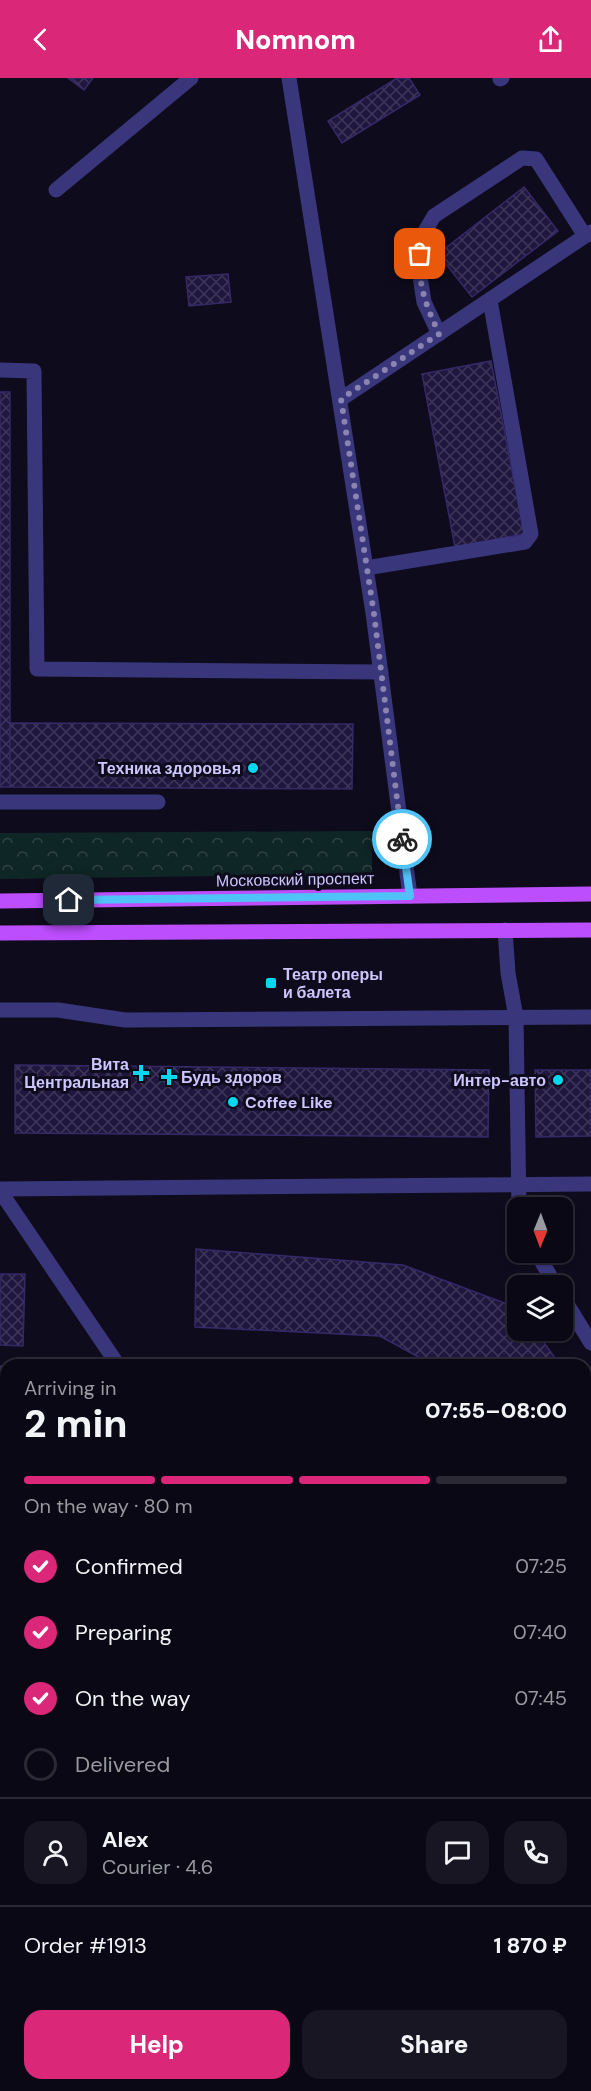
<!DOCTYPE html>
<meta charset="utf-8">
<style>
body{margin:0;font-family:"DM Sans",sans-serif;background:#181622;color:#f1f3f6;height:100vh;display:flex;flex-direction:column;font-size:22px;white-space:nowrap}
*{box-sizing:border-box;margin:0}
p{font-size:20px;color:#999aa0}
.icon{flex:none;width:33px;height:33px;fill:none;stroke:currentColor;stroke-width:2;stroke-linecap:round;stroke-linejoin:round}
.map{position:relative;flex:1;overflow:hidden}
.details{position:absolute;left:0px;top:1281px;width:591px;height:732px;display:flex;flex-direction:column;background:#0a0815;border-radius:18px 18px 0 0;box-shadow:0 2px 4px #0004,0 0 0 2px #2a2934}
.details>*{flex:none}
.needle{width:39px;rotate:181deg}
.controls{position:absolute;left:507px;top:1119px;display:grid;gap:12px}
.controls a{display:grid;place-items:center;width:66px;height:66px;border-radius:12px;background:#0a0815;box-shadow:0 2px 4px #0004,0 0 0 2px #2a2934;font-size:30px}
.pin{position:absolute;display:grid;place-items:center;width:51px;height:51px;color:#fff;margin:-26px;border-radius:12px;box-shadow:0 3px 9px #0006}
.courier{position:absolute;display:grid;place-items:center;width:60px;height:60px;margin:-30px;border:4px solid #4fc3f7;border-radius:50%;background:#fff;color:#222;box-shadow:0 2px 8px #0007}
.head em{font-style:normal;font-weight:800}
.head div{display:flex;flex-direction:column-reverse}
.head{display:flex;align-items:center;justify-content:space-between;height:102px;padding:0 24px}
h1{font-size:39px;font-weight:800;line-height:45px}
.bar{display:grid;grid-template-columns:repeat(4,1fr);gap:9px 6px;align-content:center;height:72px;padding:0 24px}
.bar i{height:8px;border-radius:4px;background:#2a2934}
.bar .current{background:#db2777}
.bar p{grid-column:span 4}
.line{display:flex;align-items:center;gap:15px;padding:0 24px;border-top:2px solid #2a2934}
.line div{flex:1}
.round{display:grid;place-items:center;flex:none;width:63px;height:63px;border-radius:18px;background:#181622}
ol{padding:0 24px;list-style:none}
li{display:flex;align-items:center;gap:18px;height:66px}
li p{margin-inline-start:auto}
li .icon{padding:6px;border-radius:50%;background:#db2777;color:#fff;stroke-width:4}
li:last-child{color:#999aa0}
li i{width:33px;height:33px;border:3px solid #2a2934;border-radius:50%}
.primary-button{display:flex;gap:12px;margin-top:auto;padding:12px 24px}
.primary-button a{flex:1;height:69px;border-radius:18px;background:#db2777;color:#fff;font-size:24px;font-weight:800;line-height:69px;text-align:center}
.primary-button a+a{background:#181622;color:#f1f3f6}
header{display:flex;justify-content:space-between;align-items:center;height:78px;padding:0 24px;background:#db2777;color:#fff;font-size:27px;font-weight:800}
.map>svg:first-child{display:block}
.forest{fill:url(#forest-crowns)}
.building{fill:url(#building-cross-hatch);stroke:#362969;stroke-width:1.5}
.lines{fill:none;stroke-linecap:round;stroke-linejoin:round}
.lane{stroke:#39367b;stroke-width:15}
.primary{stroke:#bd4efe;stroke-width:15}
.done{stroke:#8a85b0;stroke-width:6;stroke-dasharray:0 10.8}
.route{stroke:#4fc3f7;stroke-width:8}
.poi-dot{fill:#01d8f0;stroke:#0e0b1c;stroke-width:2}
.labels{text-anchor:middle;stroke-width:6;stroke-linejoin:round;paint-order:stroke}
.poi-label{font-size:16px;font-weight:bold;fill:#cdc6ff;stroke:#0e0b1c;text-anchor:end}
.street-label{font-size:16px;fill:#cdc6ff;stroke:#0e0b1c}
</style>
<header><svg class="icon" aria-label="back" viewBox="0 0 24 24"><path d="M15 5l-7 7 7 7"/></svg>Nomnom<svg class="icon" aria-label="share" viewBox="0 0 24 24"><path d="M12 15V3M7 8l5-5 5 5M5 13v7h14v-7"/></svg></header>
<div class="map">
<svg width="591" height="2013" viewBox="0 0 591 2013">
<defs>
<pattern id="forest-crowns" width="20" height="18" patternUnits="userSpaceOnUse" patternTransform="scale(1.5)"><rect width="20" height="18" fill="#0e2625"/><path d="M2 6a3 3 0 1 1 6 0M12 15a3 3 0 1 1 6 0" fill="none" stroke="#304446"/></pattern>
<pattern id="building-cross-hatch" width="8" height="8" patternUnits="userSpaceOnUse" patternTransform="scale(1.5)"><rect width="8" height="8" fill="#1f173d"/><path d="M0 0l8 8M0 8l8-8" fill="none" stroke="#3e375a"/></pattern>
</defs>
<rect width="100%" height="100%" fill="#0e0b1c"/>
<!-- forest -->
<path class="forest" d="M372,753V796L0,801V755Z"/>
<!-- building -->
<g class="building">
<path d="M68,0H93L84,12Z"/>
<path d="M397,0H409L420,17L342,65L328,43Z"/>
<path d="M524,109L558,153L472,219L438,176Z"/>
<path d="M228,196L231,224L189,228L186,199Z"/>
<path d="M491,283L524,456L455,469L422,296Z"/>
<rect x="0" y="314" width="10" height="395"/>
<path d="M10,645L353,646L352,711L10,709Z"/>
<path d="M15,987L489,992L488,1059L15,1055Z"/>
<path d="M535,992H591V1058L536,1059Z"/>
<path d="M196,1171L403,1187L518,1230V1252H535L560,1287H433L380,1258L195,1249Z"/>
<path d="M0,1196H25L23,1268L0,1267Z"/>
<path d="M0,1608L6,1616V1783L0,1774Z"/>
<path d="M591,1646V1694L585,1685V1650Z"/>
<path d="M591,1846V1889L585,1879V1850Z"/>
<path d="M320,2007H467L459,2013H311Z"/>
</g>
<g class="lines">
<!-- lane -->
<g class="lane">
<path d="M289,0L373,535L410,818"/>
<path d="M500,1L502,0"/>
<path d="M56,112L191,0"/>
<path d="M439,256L424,224L419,192L421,160L434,138L522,80L536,81L585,158"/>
<path d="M0,292L34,293L37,591L381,594"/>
<path d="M341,321L591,154"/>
<path d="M366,490L525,464L531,456L490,222"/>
<path d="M0,724H158"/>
<path d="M505,852L508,895L516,939L519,1130"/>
<path d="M0,932H58L125,942L591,939"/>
<path d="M0,1111L591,1106"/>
<path d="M0,1113L118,1287"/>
<path d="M536,1174L556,1208"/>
<path d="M562,1218L591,1265"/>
<path d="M0,1295H6"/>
<path d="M0,1545L6,1548"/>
<path d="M585,1569L591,1557"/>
<path d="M585,1976L591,1985"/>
<path d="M585,2001L591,1997"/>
<path d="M566,2013L576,2007"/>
</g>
<!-- primary -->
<g class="primary">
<path d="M0,823L591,816"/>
<path d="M0,855L591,852"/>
</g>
</g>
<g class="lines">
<!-- done -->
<path class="done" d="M402,761L374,536L341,321L439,256C426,227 418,208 420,176"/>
<!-- route -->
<path class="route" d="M69,822L410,818L402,761"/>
</g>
<!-- markers -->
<g class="poi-dot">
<circle cx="253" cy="690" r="6"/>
<rect x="265" y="899" width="12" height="12" rx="3"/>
<path d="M138 986h6v6h6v6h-6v6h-6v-6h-6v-6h6z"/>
<path d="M166 990h6v6h6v6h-6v6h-6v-6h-6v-6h6z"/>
<circle cx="558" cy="1002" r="6"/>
<circle cx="233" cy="1024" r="6"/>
</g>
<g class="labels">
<!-- poi labels -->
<g class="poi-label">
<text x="241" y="696">Техника здоровья</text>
<text x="283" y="902" text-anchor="start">Театр оперы<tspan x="283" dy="18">и балета</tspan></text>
<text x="129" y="992">Вита<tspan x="129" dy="18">Центральная</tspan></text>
<text x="181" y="1005" text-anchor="start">Будь здоров</text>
<text x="546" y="1008">Интер-авто</text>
<text x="245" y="1030" text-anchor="start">Coffee Like</text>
</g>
<!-- street labels -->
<g class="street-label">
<text transform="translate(295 801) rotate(-1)" y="6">Московский проспект</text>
</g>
</g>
</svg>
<div class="controls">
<a><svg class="needle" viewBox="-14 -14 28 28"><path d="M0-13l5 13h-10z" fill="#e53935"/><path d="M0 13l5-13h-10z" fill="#999aa0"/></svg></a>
<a><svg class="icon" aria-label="layers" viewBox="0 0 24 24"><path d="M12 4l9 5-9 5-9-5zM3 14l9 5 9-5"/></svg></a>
</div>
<div class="pin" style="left:420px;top:176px;background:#ea580c"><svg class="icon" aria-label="bag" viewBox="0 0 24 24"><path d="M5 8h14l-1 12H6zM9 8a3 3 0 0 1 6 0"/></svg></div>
<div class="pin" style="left:69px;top:822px;background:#1f2937"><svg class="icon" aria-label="home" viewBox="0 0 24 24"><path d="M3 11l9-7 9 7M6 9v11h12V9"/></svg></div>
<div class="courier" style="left:402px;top:761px"><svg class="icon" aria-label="bike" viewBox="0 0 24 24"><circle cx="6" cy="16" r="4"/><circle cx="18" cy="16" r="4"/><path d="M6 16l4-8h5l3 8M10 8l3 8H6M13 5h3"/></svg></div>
<section class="details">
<div class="head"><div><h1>2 min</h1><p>Arriving in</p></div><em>07:55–08:00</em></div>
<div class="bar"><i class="current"></i><i class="current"></i><i class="current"></i><i></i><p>On the way · 80 m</p></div>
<ol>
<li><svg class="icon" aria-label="check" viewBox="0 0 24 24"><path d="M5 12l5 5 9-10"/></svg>Confirmed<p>07:25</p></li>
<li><svg class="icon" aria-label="check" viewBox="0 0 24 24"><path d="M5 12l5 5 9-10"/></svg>Preparing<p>07:40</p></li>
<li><svg class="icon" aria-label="check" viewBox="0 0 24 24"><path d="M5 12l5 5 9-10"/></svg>On the way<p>07:45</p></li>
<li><i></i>Delivered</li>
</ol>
<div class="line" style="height:108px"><a class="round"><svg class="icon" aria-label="person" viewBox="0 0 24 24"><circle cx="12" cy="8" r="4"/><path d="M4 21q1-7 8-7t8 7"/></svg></a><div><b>Alex</b><p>Courier · 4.6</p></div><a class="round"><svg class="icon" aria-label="chat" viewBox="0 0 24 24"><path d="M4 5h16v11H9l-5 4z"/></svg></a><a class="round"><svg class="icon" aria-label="phone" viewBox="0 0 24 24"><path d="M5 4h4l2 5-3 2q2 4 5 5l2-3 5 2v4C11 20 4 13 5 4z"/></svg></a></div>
<div class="line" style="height:78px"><div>Order #1913</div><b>1 870 ₽</b></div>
<div class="primary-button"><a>Help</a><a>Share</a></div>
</section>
</div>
